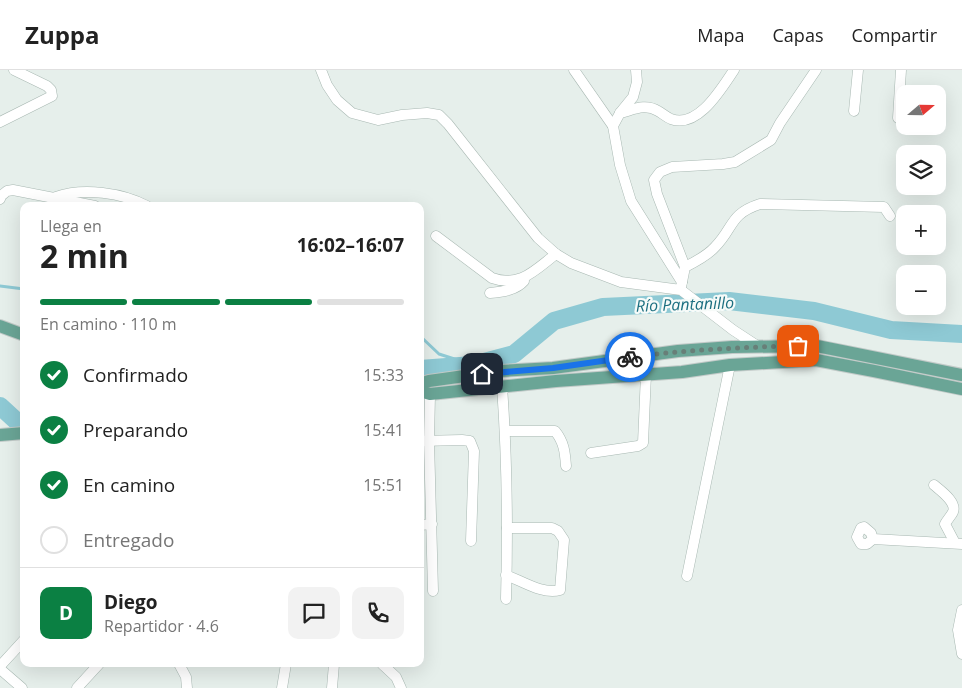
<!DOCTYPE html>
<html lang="es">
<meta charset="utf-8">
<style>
body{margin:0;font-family:"Open Sans",sans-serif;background:#f2f2f2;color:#222;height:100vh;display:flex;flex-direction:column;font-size:19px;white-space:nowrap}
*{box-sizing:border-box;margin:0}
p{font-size:16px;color:#767676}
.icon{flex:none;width:28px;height:28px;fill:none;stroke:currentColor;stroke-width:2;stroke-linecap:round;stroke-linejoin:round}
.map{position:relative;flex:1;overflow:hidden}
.details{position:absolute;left:20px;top:132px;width:404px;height:465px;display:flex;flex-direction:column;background:#fff;border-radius:10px;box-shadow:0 5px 20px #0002}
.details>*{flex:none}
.needle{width:32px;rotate:70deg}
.controls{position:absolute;left:896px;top:15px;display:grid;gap:10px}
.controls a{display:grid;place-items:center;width:50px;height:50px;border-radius:10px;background:#fff;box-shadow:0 5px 20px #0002;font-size:25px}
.pin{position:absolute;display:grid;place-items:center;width:42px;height:42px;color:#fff;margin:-21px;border-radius:10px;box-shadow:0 2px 8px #0006}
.courier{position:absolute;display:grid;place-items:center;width:50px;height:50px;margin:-25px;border:4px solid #1a73e8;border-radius:50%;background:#fff;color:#222;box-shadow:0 1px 6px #0007}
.headline em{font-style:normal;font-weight:700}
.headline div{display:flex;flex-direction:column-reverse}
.headline{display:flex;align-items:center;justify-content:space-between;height:85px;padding:0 20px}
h1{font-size:32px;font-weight:700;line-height:38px}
.bar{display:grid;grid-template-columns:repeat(4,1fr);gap:8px 5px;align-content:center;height:60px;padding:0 20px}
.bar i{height:6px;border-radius:4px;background:#e0e0e0}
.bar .on{background:#0b8043}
.bar p{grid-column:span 4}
.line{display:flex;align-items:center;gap:12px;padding:0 20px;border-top:1px solid #e0e0e0}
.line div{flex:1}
.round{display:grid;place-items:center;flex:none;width:52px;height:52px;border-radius:10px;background:#f2f2f2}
ol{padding:0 20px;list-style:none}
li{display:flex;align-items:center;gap:15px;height:55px}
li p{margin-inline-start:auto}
li .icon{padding:5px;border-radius:50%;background:#0b8043;color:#fff;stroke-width:4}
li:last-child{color:#767676}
li i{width:28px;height:28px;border:2px solid #e0e0e0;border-radius:50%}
header{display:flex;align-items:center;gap:30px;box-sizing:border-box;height:70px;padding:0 25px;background:#fff;border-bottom:1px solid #e0e0e0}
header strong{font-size:24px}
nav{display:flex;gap:28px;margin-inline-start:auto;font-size:18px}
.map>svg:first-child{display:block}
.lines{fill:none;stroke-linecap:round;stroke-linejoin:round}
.stream{stroke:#8ec9d4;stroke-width:3}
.river{stroke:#8ec9d4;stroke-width:18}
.minor-casing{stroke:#a8b8b2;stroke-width:11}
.major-casing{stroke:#c2cac8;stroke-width:14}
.minor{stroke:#fff;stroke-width:10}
.major{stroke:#6aa596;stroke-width:12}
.done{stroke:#687f78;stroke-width:5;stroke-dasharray:0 9}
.route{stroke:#1a73e8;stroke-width:6}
.labels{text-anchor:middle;stroke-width:4.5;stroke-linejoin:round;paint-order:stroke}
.water-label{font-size:16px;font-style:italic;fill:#1c6f80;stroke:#f7fbf9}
</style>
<header>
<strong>Zuppa</strong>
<nav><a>Mapa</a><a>Capas</a><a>Compartir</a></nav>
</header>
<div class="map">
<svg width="962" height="618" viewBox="0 0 962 618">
<rect width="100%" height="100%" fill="#e6efeb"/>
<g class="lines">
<!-- stream -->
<g class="stream">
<path d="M0,216L24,219"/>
<path d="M420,266L439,284L473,295"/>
</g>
<!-- river -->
<g class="river">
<path d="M420,299L473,295L514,284L554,251L603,237L729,231L814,241L891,260L962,264"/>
<path d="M0,336L24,358"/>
</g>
<!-- minor casing -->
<g class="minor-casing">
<g id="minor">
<path d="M321,0L327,15L337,30L352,43L378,50L402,45L427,43L439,45L448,54L538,168L556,184L571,193L621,212L681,220L733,260L759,277"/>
<path d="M574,0L613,56"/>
<path d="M636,0L637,12L633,27L620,43L613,56L620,95L631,131L682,212L681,217"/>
<path d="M854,41L858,0"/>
<path d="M620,43C633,40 645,33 658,41C662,43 666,47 671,49C698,59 721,19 734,0"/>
<path d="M898,48L901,0"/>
<path d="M0,52L52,26L51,20L47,16L14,0"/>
<path d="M56,127C83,117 123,123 147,136"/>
<path d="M0,129L1,126L7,121L13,120L95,136"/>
<path d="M436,166L492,208C520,218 535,200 556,184"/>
<path d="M685,197L657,124L654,110L660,102L672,97L723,94L735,92L771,70L780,53L816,0"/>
<path d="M682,212L685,197C695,192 707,186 715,177C734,158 729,144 760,134L884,137L890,146"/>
<path d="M490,223C503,222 516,220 524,211"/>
<path d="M502,316C507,387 508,458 506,529"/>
<path d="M430,324L429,371L433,521"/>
<path d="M505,361H555C564,372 565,382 566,396"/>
<path d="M420,371L462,370L470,371L474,381L471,471"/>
<path d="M591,383L638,376L643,373L646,304"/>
<path d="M934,415C941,421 957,432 953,442C951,446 947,450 945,454L955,473"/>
<path d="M420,455L432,454"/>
<path d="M873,469L867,474H861L857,467L861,458L864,457L871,463L873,469L962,474"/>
<path d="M506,505C522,511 543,525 560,520L564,470L558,461L552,458H507"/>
<path d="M687,506L730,295"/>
<path d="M962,540L958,560L962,584"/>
<path d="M179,594L186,607L187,618"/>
<path d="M382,594L396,607L401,618"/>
<path d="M0,596L24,570"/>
<path d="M0,599L22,618"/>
<path d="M77,618L99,594"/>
<path d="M282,618L286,594"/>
<path d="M332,618L334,594"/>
</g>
</g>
<!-- major casing -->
<g class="major-casing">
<g id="major">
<path d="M0,256L24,265"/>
<path d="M420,314L429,311L500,301L553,298L678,281L732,277L817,276L962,305"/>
<path d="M420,321L430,324L556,311L682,302L730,295L816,290L874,301L962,319"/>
<path d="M0,365L24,363"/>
</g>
</g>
<!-- minor -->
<use href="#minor" class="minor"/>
<!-- major -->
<use href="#major" class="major"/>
</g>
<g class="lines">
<!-- done -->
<path class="done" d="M630,287C686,280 741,277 798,276"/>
<!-- route -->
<path class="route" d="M482,304L553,298L630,287"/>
</g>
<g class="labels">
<!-- water labels -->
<g class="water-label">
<text transform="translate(685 234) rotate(-2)" y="6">Río Pantanillo</text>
</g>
</g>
</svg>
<div class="controls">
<a><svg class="needle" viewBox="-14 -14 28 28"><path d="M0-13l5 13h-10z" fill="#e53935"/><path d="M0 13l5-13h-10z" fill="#767676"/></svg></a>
<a><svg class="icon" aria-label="layers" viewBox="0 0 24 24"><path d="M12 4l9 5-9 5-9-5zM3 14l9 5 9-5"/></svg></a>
<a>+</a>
<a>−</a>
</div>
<div class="pin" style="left:798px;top:276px;background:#ea580c"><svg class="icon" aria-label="bag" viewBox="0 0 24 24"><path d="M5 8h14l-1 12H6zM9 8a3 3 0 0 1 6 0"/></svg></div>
<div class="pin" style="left:482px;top:304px;background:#1f2937"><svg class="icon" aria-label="home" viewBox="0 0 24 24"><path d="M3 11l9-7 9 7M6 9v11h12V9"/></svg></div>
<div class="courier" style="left:630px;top:287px"><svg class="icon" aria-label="bike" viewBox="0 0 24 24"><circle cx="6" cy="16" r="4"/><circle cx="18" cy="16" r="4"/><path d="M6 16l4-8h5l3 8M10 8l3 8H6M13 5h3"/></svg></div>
<section class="details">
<div class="headline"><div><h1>2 min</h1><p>Llega en</p></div><em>16:02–16:07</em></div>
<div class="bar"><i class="on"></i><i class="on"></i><i class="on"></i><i></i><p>En camino · 110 m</p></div>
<ol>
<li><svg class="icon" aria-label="check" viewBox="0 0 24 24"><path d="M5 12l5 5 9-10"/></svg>Confirmado<p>15:33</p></li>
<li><svg class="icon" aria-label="check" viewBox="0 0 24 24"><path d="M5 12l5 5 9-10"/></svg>Preparando<p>15:41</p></li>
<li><svg class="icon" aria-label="check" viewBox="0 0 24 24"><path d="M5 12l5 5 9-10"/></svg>En camino<p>15:51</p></li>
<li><i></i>Entregado</li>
</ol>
<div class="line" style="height:90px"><b class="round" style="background:#0b8043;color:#fff">D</b><div><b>Diego</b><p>Repartidor · 4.6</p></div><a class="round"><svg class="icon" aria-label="chat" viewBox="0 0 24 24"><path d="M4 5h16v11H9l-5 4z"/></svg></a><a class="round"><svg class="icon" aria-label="phone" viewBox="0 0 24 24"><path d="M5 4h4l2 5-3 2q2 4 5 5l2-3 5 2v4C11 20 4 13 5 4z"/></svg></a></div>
</section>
</div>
